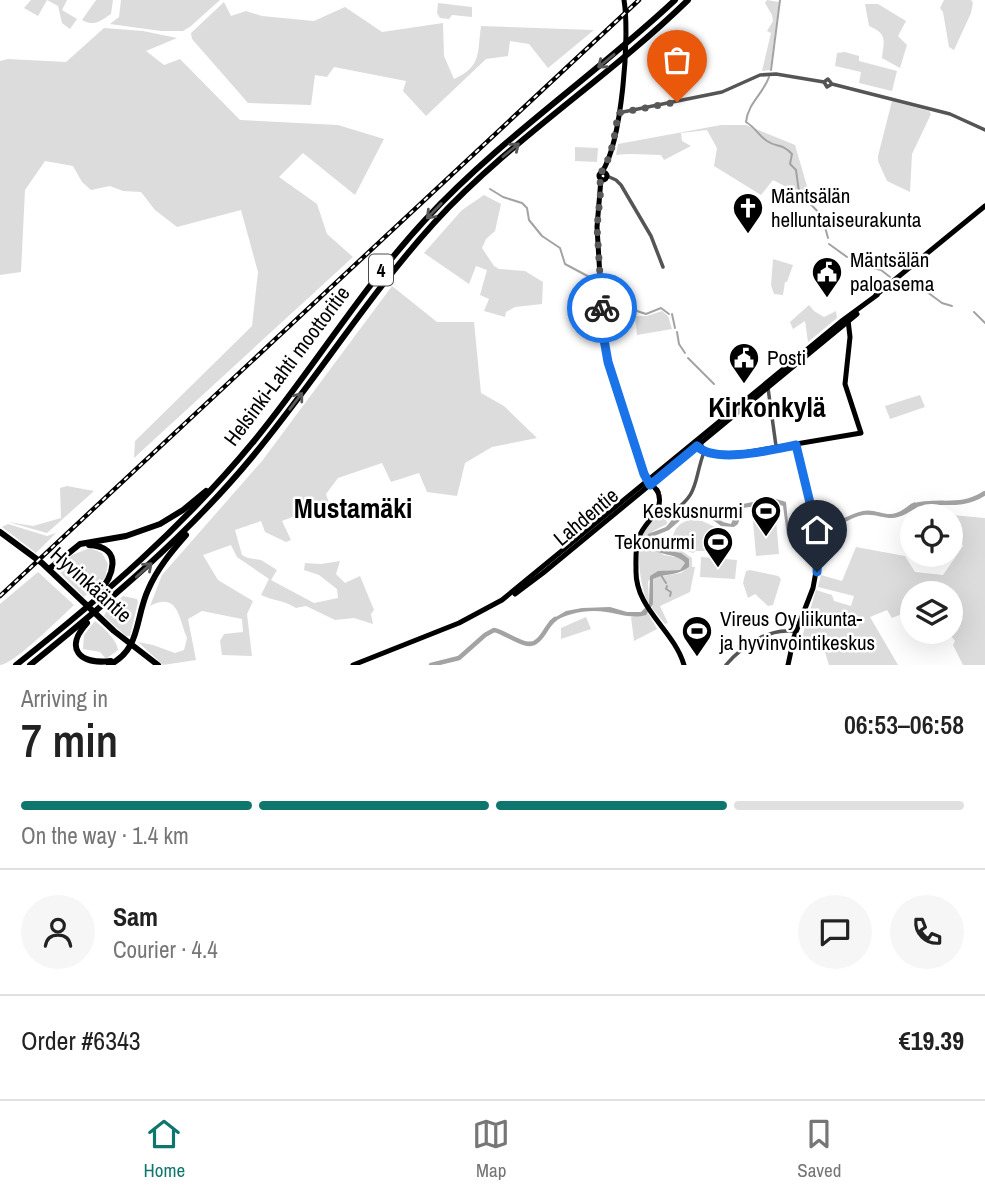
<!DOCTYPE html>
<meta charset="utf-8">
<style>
body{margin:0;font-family:"Archivo Narrow",sans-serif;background:#f6f6f6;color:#222;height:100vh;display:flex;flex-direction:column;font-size:26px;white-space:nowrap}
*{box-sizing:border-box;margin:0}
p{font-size:23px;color:#767676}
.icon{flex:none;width:38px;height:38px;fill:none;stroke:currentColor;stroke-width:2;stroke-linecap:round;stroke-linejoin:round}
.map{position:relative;height:665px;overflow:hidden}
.details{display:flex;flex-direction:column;background:#fff;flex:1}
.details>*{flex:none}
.controls{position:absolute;left:900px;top:504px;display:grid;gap:14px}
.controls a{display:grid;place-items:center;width:63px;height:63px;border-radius:50%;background:#fff;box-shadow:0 7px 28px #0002;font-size:35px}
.pin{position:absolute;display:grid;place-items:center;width:60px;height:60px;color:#fff;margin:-72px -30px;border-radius:50% 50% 50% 0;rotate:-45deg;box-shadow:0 0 7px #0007}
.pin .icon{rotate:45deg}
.courier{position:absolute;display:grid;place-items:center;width:70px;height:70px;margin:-35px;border:5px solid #1a73e8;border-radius:50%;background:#fff;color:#222;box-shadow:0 2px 9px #0007}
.head em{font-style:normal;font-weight:600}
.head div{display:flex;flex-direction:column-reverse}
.head{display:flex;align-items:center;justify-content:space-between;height:119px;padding:0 21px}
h1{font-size:46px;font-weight:600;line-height:52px}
.bar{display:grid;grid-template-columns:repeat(4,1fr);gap:10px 7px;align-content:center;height:84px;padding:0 21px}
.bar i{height:9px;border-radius:5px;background:#e0e0e0}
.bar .selected{background:#0f766e}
.bar p{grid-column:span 4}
.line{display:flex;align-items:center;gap:18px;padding:0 21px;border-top:2px solid #e0e0e0}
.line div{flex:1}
.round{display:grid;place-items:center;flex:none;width:74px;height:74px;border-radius:37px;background:#f6f6f6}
.menu{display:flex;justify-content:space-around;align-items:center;height:98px;border-top:2px solid #e0e0e0;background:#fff;font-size:19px;color:#767676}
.menu a{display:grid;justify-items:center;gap:4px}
.menu .selected{color:#0f766e}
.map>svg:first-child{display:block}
.green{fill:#dcdcdc}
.water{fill:#a3a3a3}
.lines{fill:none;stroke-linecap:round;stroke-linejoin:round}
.stream{stroke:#a3a3a3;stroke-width:2}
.river{stroke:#a3a3a3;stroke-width:4.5}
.minor{stroke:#555;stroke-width:3.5}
.major{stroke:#000;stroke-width:5}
.highway{stroke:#000;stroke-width:6}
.rail-casing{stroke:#000;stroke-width:4.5}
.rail{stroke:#fff;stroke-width:2;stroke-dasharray:5;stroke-linecap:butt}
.oneway{stroke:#595959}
.done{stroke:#595959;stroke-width:7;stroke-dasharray:0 12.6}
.route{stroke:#1a73e8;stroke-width:9}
.labels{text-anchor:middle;stroke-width:5;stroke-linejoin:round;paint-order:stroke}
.shield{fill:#fff;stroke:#4c4c4c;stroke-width:2}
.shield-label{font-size:19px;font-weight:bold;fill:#000}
.poi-label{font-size:21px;fill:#000;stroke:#fff;text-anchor:start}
.street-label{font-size:21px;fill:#000;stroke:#fff}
.district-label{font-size:28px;font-weight:bold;fill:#000;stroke:#fff}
</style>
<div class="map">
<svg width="985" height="665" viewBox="0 0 985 665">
<rect width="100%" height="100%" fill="#fff"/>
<!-- green -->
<g class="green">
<path d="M31,0H67L62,10L77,19L70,29L62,23L58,6L47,0L38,16L24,8Z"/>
<path d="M96,0H113L111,14C100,21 95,27 82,20Z"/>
<path d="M121,0H220L191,26L183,31H161L110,24L119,17Z"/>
<path d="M767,0L779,2L770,70L762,71L771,33L767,31L773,21L772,15L765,3Z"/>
<path d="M944,0H971L973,3L971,13L954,50L949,47L943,12L940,8Z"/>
<path d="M224,2L231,16L246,11L262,16L314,21L345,7L382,32L443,23L444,56L454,79C482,66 477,54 481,26L594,30L548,68L529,44L510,41L508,56L486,59L426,116L403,91L406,81L334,67L327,77L315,75L311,105L248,103L192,39L191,33Z"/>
<path d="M438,3L472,7V17L452,15L449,19L440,18L437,13Z"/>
<path d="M865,4H878L906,21L898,36L907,45L900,68L882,58C884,41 888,34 869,26Z"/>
<path d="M104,28L143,31L177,38L146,51L164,65L180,59L240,120L338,125L384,139L355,195L303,153L279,177L317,204L327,234L353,257L134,458L135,441L252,326L258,272L241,210L177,227L155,210L141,192L123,191L110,186L91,190L82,182L73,166L45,161L25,190L21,272L0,275V61L8,59L66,62Z"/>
<path d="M845,52L859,56V61L897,71L892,91L859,83L861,72L835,66L837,53Z"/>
<path d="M892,101L929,111L931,114L912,154L910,192L887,181L878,161V156Z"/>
<path d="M721,125H746L795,145L811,200L773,180L761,195L714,166L717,148L707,130L681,133L682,141L691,146L664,160L661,155C646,155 632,153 616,155L618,144Z"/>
<path d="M575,147L598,148L597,162L575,161Z"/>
<path d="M484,195L501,204L495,231L486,239L482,248L494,266L499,269L525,271L543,282L542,304L515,307L506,312L505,317L484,311L489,299L480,295L487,270L476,266L469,284L424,253L462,210Z"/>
<path d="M773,259L793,265L787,282H785L783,295L774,294L771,285Z"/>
<path d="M392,286L437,322H474L481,393L504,406L537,438L492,447L465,463L457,496L427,492L419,473L391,482L382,463L338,478L326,494L329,503L282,521L291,540L286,542L265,532L261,521L235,530L242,555L248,558L261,560L277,570L271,580L314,603L338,598L337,589L319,575L304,570L305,563L321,564L340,561L336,574L345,583L360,576L374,610L371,614L373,624L354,618L335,620L306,606L296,608C284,600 274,601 261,595L269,579L237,557L231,545L203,555L218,580L253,601L247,614L252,656L222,655L220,641L224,634L243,632L242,619L202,611L188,619L196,660L163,665L138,642L153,645L175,653L184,650L187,638C179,620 179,591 150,606L162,575L262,461Z"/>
<path d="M809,305L814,311L824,317L836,311L837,318L808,342L805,321L793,329L790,322Z"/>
<path d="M662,311L668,316L672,329L637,335L635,316H647Z"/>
<path d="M920,395L925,407L890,419L885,406Z"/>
<path d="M67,486L94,491L47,533L8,522L33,526L61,518L60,488Z"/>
<path d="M952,515L985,518V665H963L953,645L955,641L948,632H950V593H912V610L892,618L887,610L870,617L898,665H829L822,643L802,637L816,590L832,595L834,601L851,606L854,596L818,587L821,575L842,581L856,547L905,556L915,572L943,575L963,546Z"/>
<path d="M656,517H666L667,524L653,531L646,544L664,555L681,558L685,563L680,570L663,571L648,581L649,604C640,589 636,552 642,536C645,529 651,523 656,517Z"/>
<path d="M776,519L779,554L756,556L753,521Z"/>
<path d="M690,520L702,521L724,531H715L714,551H696L693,553L676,547L672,540C674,529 679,522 690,520Z"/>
<path d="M8,524L47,536L56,533L36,553L2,527Z"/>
<path d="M660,544L682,551L692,558V567H695L690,592L660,606L668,623L665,624L652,608L653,579L661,576L667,583L663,576L681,573L689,567L681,553L656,548Z"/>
<path d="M90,548L102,553L108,564L105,578L84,597L62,575L60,570L72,555Z"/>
<path d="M701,557L737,560L735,579L700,577Z"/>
<path d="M750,570L778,576L781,579L773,605L768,606L755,594L748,598L743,583L746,571Z"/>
<path d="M38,572L74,605C61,617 13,665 0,665V604Z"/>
<path d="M123,596L137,599L138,602L130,636H126L104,616L106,612Z"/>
<path d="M648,613L657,629L634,641L631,617Z"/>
<path d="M586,617L591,629L561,639V628Z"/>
<path d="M95,621C103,627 117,640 118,650L106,659L100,652L83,649L84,635Z"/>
</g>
<!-- water -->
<path class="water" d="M773,498L786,502L789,532C813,542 839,516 863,511C874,508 886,517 896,513C903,511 908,505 915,502L917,508C910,511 901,518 892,518C881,518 871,512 859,516C835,524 814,545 787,535L783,506L776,503L743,508L738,524L734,527L721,526L709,517L693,515L684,517L669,530L652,537L651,541L656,548L681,553L689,559V567C678,576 665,573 653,579V604L646,615C631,619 620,614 606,612C589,609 565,613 551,624L549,621L566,611L582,608L610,607L627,612H641L649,604L650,576L658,571L680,570L685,563C676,552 656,557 646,544L648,534L666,527L676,515L692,511H708L723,522L731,524L738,505Z"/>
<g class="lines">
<!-- stream -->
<g class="stream">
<path d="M771,70L780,0"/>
<path d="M769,77C763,94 748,103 746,122C756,128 759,136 767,141C777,148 782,143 792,154L790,164L796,170L799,192L822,216L828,238"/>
<path d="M490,189L503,197L522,203L527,208L529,220L542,236L560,248L565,264L595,280"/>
<path d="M829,244L847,257"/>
<path d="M860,265L881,270L890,277"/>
<path d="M605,284L608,287"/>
<path d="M899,286L918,288"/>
<path d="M923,289L942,303L952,306"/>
<path d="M610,290L628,297L637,311L646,314L661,308L669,314"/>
<path d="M974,312L985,323"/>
<path d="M672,314L675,328"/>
<path d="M677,332L679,344L685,353"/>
<path d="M688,358L714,384"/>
<path d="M661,575L666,583"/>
<path d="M667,586L666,589L671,592L670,596"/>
</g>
<!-- river -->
<g class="river">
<path d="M912,506C940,498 959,510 985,493"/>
<path d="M431,665L459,658L485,635L494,630C506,632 527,651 537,641C545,635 546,626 555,619"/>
</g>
<!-- minor -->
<g class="minor">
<path d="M832,84L827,87L824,82L828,79L832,84L950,114L985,130"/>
<path d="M618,113L722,92L760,75L776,74L824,82"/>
<path d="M607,176L616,180L621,185L651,236L663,267"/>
<path d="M768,388L776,446"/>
<path d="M656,512L669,514C700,495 693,482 704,452"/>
<path d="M726,665C742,646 771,626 796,632"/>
</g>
<!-- major -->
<g class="major">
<circle cx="603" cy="176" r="4"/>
<path d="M602,172C622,141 630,36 624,0"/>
<path d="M601,179L597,227L604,343L618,396L644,474L658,492"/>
<path d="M876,295L985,206"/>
<path d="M700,443L704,452L724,455L737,454L861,433L845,384L850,337L848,320"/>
<path d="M657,490C667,510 645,520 639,537C635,547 636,560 636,570C635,609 674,630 684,665"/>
<path d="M515,594L543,573L857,314"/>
<path d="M353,665L459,623L502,600L843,320L877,295"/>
<path d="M788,665L794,637L813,588L819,555L816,527L796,445"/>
</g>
<!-- highway -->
<g class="highway">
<path d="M0,532L42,563L114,631L158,665"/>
<path d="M89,545C125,547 113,577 97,595"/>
<path d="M49,569L80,544L126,536L160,524L183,510L206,491"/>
<path d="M87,623C64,648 79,665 111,661"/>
<path d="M16,665C102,597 184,526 254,441C313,369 361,289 425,220C501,138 594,76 675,0"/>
<path d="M30,665C109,601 187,536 253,456C316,380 368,296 434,223C510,140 607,79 688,0"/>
<path d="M109,665C141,650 135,618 148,590C157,569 171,552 186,535"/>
</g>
<!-- rail casing -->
<g class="rail-casing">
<path id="rail" d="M0,596L639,0"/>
</g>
<!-- rail -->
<use href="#rail" class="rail"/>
</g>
<!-- one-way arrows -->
<defs><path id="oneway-shaft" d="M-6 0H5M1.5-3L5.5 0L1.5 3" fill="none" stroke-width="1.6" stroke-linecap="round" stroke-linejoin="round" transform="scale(1.75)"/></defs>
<g class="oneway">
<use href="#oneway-shaft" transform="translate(606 61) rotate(141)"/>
<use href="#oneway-shaft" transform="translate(511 150) rotate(-40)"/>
<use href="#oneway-shaft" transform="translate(434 211) rotate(134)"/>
<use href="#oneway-shaft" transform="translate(296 401) rotate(-53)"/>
<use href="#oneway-shaft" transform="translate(144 570) rotate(-42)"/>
</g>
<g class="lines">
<!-- done -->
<path class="done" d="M602,308L597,227L601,188L599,175C612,159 615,134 618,113L677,102"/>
<!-- route -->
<path class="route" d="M602,308L603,334L608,362L644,474L650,485L697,446C715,464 771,450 796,445L819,540L817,572"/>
</g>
<!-- icons -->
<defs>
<g id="church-pin" transform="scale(1.575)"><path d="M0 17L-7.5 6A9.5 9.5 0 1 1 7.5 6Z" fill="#000" stroke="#fff"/><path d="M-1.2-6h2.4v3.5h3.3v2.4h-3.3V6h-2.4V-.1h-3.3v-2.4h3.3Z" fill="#fff"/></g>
<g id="civic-pin" transform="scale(1.575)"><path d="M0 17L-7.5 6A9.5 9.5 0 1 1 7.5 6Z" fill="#000" stroke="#fff"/><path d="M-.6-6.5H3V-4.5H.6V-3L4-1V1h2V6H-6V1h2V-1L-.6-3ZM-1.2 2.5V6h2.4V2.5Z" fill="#fff"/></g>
<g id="stadium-pin" transform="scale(1.575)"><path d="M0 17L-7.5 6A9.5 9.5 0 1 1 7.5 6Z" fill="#000" stroke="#fff"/><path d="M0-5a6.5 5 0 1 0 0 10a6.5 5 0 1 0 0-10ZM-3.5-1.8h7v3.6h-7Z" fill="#fff"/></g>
</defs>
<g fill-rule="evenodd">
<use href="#church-pin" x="748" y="208"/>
<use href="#civic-pin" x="827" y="272"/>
<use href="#civic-pin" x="744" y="358"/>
<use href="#stadium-pin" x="766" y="511"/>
<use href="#stadium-pin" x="718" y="542"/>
<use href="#stadium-pin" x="697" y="631"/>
</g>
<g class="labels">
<!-- shield labels -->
<rect class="shield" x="369" y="254.5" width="24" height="31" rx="5"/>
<g class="shield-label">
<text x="381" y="277">4</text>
</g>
<!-- poi labels -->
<g class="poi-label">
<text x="771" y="203">Mäntsälän<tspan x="771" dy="24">helluntaiseurakunta</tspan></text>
<text x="850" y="267">Mäntsälän<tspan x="850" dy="24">paloasema</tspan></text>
<text x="767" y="365">Posti</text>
<text x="743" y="518" text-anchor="end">Keskusnurmi</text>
<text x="695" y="549" text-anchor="end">Tekonurmi</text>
<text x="720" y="626">Vireus Oy liikunta-<tspan x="720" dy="24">ja hyvinvointikeskus</tspan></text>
</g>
<!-- street labels -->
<g class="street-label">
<text transform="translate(287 366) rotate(-53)" y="7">Helsinki-Lahti moottoritie</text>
<text transform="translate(586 517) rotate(-40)" y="7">Lahdentie</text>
<text transform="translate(91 585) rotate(42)" y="7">Hyvinkääntie</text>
</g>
<!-- district labels -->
<g class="district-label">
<text x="767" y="417">Kirkonkylä</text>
<text x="353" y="518">Mustamäki</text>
</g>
</g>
</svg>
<div class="controls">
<a><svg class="icon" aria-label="locate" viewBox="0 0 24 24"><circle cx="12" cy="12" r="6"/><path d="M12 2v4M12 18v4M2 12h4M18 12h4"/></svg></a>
<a><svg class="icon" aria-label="layers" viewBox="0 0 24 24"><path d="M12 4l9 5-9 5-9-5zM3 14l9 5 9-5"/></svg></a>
</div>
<div class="pin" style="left:677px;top:102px;background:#ea580c"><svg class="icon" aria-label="bag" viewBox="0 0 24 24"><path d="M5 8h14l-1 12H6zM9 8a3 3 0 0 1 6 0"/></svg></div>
<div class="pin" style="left:817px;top:572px;background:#1f2937"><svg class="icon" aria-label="home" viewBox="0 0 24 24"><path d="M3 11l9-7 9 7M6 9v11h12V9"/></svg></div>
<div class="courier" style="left:602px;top:308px"><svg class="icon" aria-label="bike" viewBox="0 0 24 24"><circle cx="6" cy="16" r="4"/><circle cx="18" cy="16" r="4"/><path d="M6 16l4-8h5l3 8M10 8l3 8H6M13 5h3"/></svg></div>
</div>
<section class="details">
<div class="head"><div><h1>7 min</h1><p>Arriving in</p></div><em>06:53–06:58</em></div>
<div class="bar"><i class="selected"></i><i class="selected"></i><i class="selected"></i><i></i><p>On the way · 1.4 km</p></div>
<div class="line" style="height:126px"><a class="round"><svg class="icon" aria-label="person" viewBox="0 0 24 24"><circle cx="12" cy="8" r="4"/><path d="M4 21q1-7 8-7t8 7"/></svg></a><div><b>Sam</b><p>Courier · 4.4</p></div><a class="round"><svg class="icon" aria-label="chat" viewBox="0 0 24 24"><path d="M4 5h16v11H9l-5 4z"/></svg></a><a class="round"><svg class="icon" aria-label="phone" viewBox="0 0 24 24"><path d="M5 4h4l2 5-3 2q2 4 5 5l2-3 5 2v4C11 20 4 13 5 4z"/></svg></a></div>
<div class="line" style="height:91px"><div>Order #6343</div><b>€19.39</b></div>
</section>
<nav class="menu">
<a class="selected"><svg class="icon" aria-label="home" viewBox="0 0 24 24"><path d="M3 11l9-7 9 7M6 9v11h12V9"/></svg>Home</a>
<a><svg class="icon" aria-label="map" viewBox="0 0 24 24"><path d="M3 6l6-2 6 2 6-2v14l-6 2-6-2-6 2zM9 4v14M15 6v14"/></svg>Map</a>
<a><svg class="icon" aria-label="saved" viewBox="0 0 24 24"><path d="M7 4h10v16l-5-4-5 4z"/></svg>Saved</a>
</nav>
